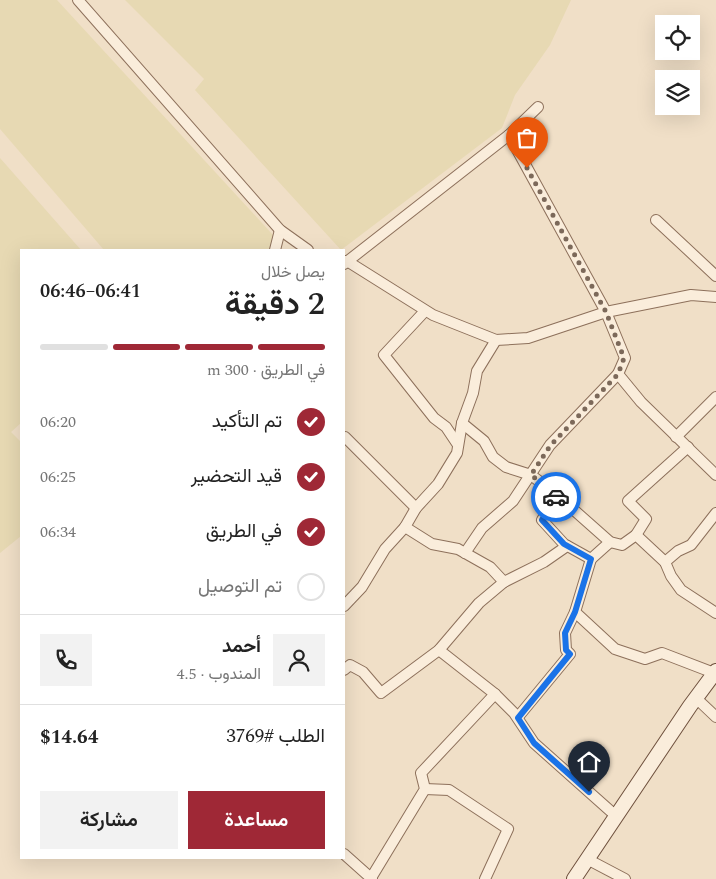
<!DOCTYPE html>
<html lang="ar">
<meta charset="utf-8">
<style>
body{margin:0;font-family:Spectral,Vazirmatn,serif;background:#f2f2f2;color:#222;direction:rtl;height:100vh;display:flex;flex-direction:column;font-size:19px;white-space:nowrap}
*{box-sizing:border-box;margin:0}
p{font-size:16px;color:#767676}
.icon{flex:none;width:28px;height:28px;fill:none;stroke:currentColor;stroke-width:2;stroke-linecap:round;stroke-linejoin:round}
.map{position:relative;flex:1;overflow:hidden;direction:ltr}
.sheet{position:absolute;left:20px;top:249px;width:325px;height:610px;display:flex;flex-direction:column;background:#fff;border-radius:0px;box-shadow:0 5px 20px #0002;direction:rtl}
.sheet>*{flex:none}
.fabs{position:absolute;left:655px;top:15px;display:grid;gap:10px}
.fabs a{display:grid;place-items:center;width:45px;height:45px;border-radius:0px;background:#fff;box-shadow:0 5px 20px #0002;font-size:25px}
.pin{position:absolute;display:grid;place-items:center;width:42px;height:42px;color:#fff;margin:-51px -21px;border-radius:50% 50% 50% 0;rotate:-45deg;box-shadow:0 0 5px #0007}
.pin .icon{rotate:45deg}
.courier{position:absolute;display:grid;place-items:center;width:50px;height:50px;margin:-25px;border:4px solid #1a73e8;border-radius:50%;background:#fff;color:#222;box-shadow:0 1px 6px #0007}
.overview em{font-style:normal;font-weight:600}
.overview div{display:flex;flex-direction:column-reverse}
.overview{display:flex;align-items:center;justify-content:space-between;height:85px;padding:0 20px}
h1{font-size:32px;font-weight:600;line-height:38px}
.bar{display:grid;grid-template-columns:repeat(4,1fr);gap:8px 5px;align-content:center;height:60px;padding:0 20px}
.bar i{height:6px;border-radius:4px;background:#e0e0e0}
.bar .selected{background:#9f2836}
.bar p{grid-column:span 4}
.line{display:flex;align-items:center;gap:12px;padding:0 20px;border-top:1px solid #e0e0e0}
.line div{flex:1}
.round{display:grid;place-items:center;flex:none;width:52px;height:52px;border-radius:0px;background:#f2f2f2}
ol{padding:0 20px;list-style:none}
li{display:flex;align-items:center;gap:15px;height:55px}
li p{margin-inline-start:auto}
li .icon{padding:5px;border-radius:50%;background:#9f2836;color:#fff;stroke-width:4}
li:last-child{color:#767676}
li i{width:28px;height:28px;border:2px solid #e0e0e0;border-radius:50%}
.cta{display:flex;gap:10px;margin-top:auto;padding:10px 20px}
.cta a{flex:1;height:58px;border-radius:0px;background:#9f2836;color:#fff;font-size:20px;font-weight:600;line-height:58px;text-align:center}
.cta a+a{background:#f2f2f2;color:#222}
.map>svg:first-child{display:block}
.farmland{fill:#e7d9b3}
.lines{fill:none;stroke-linecap:round;stroke-linejoin:round}
.minor-casing{stroke:#8d705b;stroke-width:12}
.secondary-casing{stroke:#6f513e;stroke-width:16}
.minor{stroke:#faeddb;stroke-width:10}
.secondary{stroke:#faeddb;stroke-width:14}
.done{stroke:#7c695a;stroke-width:5;stroke-dasharray:0 9}
.route{stroke:#1a73e8;stroke-width:6}
</style>
<div class="map">
<svg width="716" height="879" viewBox="0 0 716 879">
<rect width="100%" height="100%" fill="#f0dfc7"/>
<!-- farmland -->
<g class="farmland">
<path d="M0,0H57L273,235L272,250H104L0,129Z"/>
<path d="M125,0H571L550,45L515,95L502,128L341,250L195,90L204,79Z"/>
<path d="M0,158L81,250H21V423L11,432L21,442V536L0,553Z"/>
</g>
<g class="lines">
<!-- minor casing -->
<g class="minor-casing">
<g id="minor">
<path d="M78,0L280,230L308,250"/>
<path d="M509,135L606,312L625,358L618,374L641,402L716,475"/>
<path d="M656,220L716,276"/>
<path d="M275,250L280,230"/>
<path d="M344,261H347L433,315L496,340L528,338L606,312L691,295L716,297"/>
<path d="M344,264L509,135L538,107"/>
<path d="M425,311L384,355L434,418L446,427L458,445"/>
<path d="M462,423L484,441L493,457L506,467L531,475L557,495L610,542L622,545L636,535L665,562L671,576L681,590L716,613"/>
<path d="M676,437L716,397"/>
<path d="M344,438L345,437L416,508"/>
<path d="M557,495L542,520L564,544L591,559L610,542"/>
<path d="M405,527L432,544L458,549L481,562L490,567L504,582"/>
<path d="M636,535L646,519L628,501L688,447"/>
<path d="M465,553L482,528L513,501L550,445L618,374"/>
<path d="M591,559L575,612L615,649L645,659L662,653L714,673"/>
<path d="M665,562L678,551L691,545L716,513"/>
<path d="M344,606L362,587L385,549L405,527L416,508L438,484L457,453L462,423L473,393L477,371L496,340"/>
<path d="M439,650L495,694L514,713L534,743L616,816"/>
<path d="M344,670L350,665L363,672L381,693L439,650L479,603L504,582L544,562L567,546"/>
<path d="M696,698L716,717"/>
<path d="M518,717L570,654L566,650L565,633L575,612"/>
<path d="M425,789L449,790L508,829L485,879"/>
<path d="M344,854L372,879"/>
<path d="M587,859L625,879"/>
<path d="M371,878L425,789L421,773L495,694"/>
</g>
</g>
<!-- secondary casing -->
<g class="secondary-casing">
<path id="secondary" d="M574,879L690,706L716,671"/>
</g>
<!-- minor -->
<use href="#minor" class="minor"/>
<!-- secondary -->
<use href="#secondary" class="secondary"/>
</g>
<g class="lines">
<!-- done -->
<path class="done" d="M527,168L606,312L624,358L618,374L550,446L531,475L557,495L556,497"/>
<!-- route -->
<path class="route" d="M556,497L542,520L564,544L591,559L575,612L565,633L566,650L570,654L518,718L534,743L589,792"/>
</g>
</svg>
<div class="fabs">
<a><svg class="icon" aria-label="locate" viewBox="0 0 24 24"><circle cx="12" cy="12" r="6"/><path d="M12 2v4M12 18v4M2 12h4M18 12h4"/></svg></a>
<a><svg class="icon" aria-label="layers" viewBox="0 0 24 24"><path d="M12 4l9 5-9 5-9-5zM3 14l9 5 9-5"/></svg></a>
</div>
<div class="pin" style="left:527px;top:168px;background:#ea580c"><svg class="icon" aria-label="bag" viewBox="0 0 24 24"><path d="M5 8h14l-1 12H6zM9 8a3 3 0 0 1 6 0"/></svg></div>
<div class="pin" style="left:589px;top:792px;background:#1f2937"><svg class="icon" aria-label="home" viewBox="0 0 24 24"><path d="M3 11l9-7 9 7M6 9v11h12V9"/></svg></div>
<div class="courier" style="left:556px;top:497px"><svg class="icon" aria-label="car" viewBox="0 0 24 24"><path d="M5 17H2v-5l4-1 3-4h7l3 4 3 1v5h-3M9 17h6M6 11h13"/><circle cx="7" cy="17" r="2"/><circle cx="17" cy="17" r="2"/></svg></div>
<section class="sheet">
<div class="overview"><div><h1>2 دقيقة</h1><p>يصل خلال</p></div><em>06:41–06:46</em></div>
<div class="bar"><i class="selected"></i><i class="selected"></i><i class="selected"></i><i></i><p>في الطريق · 300 m</p></div>
<ol>
<li><svg class="icon" aria-label="check" viewBox="0 0 24 24"><path d="M5 12l5 5 9-10"/></svg>تم التأكيد<p>06:20</p></li>
<li><svg class="icon" aria-label="check" viewBox="0 0 24 24"><path d="M5 12l5 5 9-10"/></svg>قيد التحضير<p>06:25</p></li>
<li><svg class="icon" aria-label="check" viewBox="0 0 24 24"><path d="M5 12l5 5 9-10"/></svg>في الطريق<p>06:34</p></li>
<li><i></i>تم التوصيل</li>
</ol>
<div class="line" style="height:90px"><a class="round"><svg class="icon" aria-label="person" viewBox="0 0 24 24"><circle cx="12" cy="8" r="4"/><path d="M4 21q1-7 8-7t8 7"/></svg></a><div><b>أحمد</b><p>المندوب · 4.5</p></div><a class="round"><svg class="icon" aria-label="phone" viewBox="0 0 24 24"><path d="M5 4h4l2 5-3 2q2 4 5 5l2-3 5 2v4C11 20 4 13 5 4z"/></svg></a></div>
<div class="line" style="height:65px"><div>الطلب #3769</div><b>$14.64</b></div>
<div class="cta"><a>مساعدة</a><a>مشاركة</a></div>
</section>
</div>
